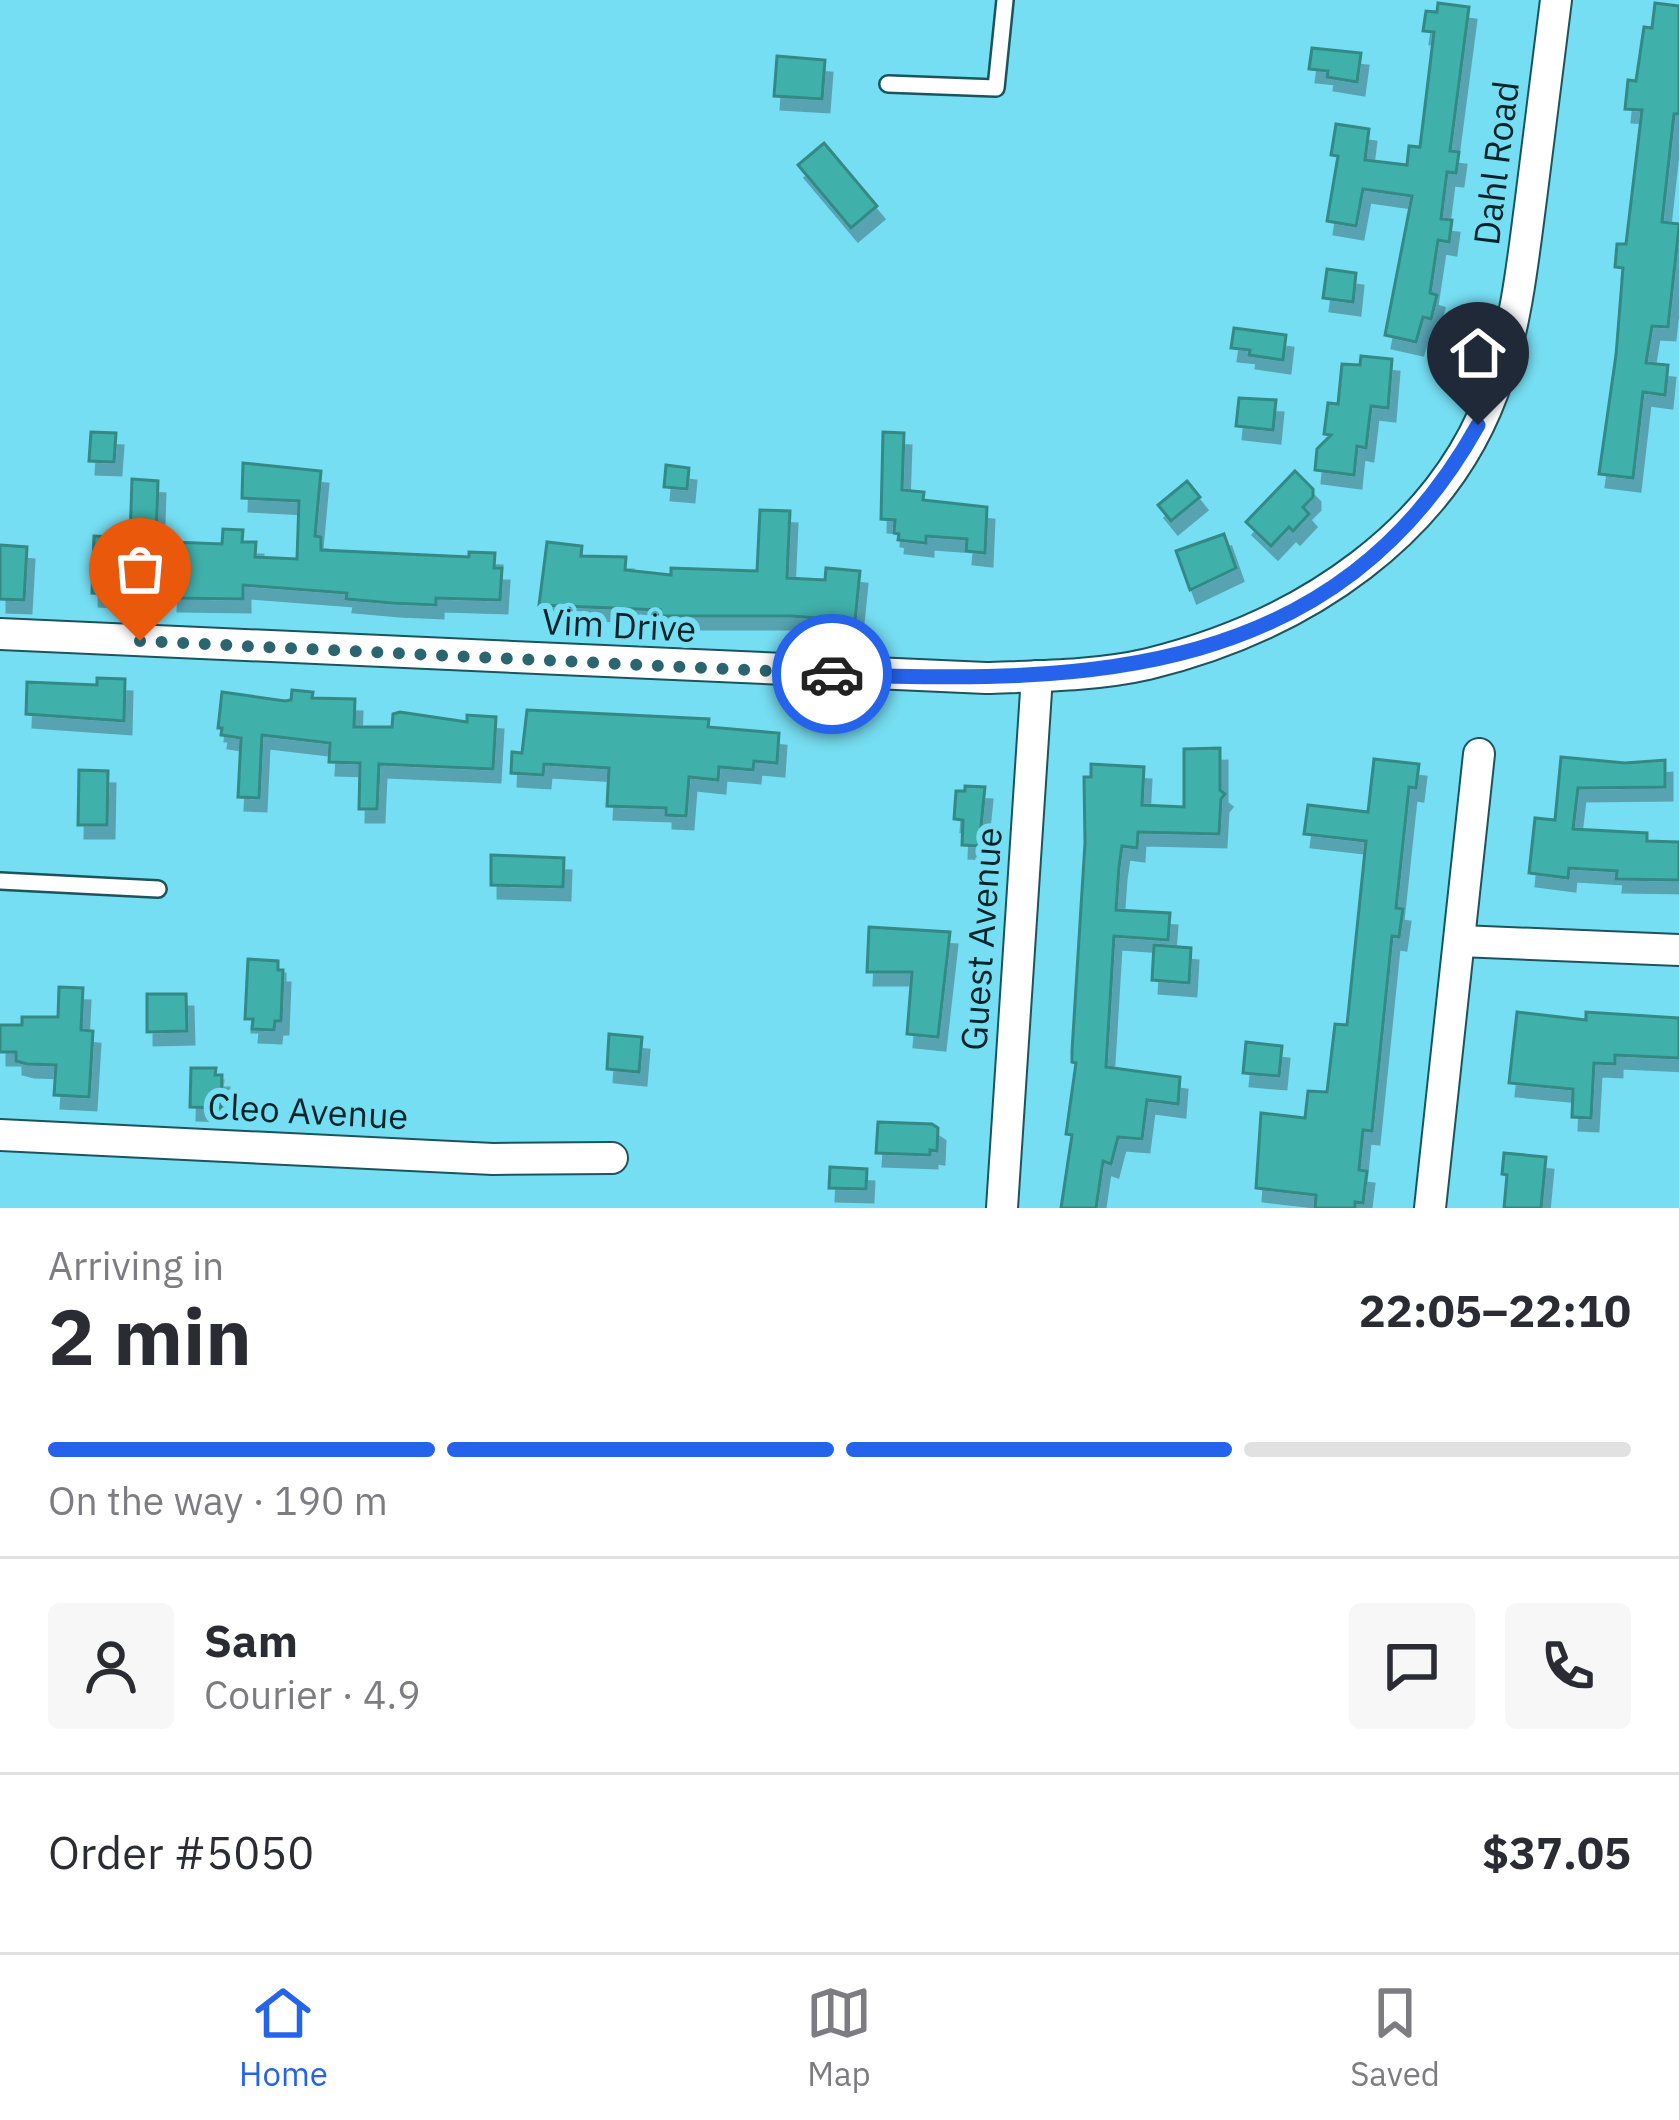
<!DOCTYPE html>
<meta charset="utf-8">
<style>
body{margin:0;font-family:"IBM Plex Sans",sans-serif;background:#f7f7f7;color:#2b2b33;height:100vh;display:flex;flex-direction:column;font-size:45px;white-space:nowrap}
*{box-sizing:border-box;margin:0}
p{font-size:39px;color:#7c7c81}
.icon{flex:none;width:66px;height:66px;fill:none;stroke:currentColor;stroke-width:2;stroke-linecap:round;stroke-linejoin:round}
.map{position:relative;height:1208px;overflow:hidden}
.side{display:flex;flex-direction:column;background:#fff;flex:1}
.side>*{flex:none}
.pin{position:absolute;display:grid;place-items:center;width:102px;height:102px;color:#fff;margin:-123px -51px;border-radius:50% 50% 50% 0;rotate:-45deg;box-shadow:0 0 12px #0007}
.pin .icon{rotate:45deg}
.courier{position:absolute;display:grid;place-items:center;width:120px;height:120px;margin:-60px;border:9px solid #2563eb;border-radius:50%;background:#fff;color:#222;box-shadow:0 3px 15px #0007}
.headline em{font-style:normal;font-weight:700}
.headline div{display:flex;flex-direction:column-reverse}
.headline{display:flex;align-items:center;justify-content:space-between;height:204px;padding:0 48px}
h1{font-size:78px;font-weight:700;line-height:90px}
.bar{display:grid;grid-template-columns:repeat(4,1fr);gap:18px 12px;align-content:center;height:144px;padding:0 48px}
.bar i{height:15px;border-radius:9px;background:#e1e1e2}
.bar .on{background:#2563eb}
.bar p{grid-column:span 4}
.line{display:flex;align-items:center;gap:30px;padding:0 48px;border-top:3px solid #e1e1e2}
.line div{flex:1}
.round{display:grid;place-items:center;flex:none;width:126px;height:126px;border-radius:12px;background:#f7f7f7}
.menu{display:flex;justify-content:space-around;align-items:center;height:168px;border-top:3px solid #e1e1e2;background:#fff;font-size:33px;color:#7c7c81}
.menu a{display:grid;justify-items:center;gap:6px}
.menu .on{color:#2563eb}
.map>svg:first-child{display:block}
.building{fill:#3fb0ab;stroke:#348985;stroke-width:3;filter:url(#shadow)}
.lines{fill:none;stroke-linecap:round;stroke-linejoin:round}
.lane-casing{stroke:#1b545e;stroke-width:20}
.street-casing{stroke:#1b545e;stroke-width:34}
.lane{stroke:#fff;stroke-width:15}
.street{stroke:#fff;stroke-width:30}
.done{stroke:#2a6570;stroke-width:12;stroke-dasharray:0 21.6}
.route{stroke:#2563eb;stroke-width:15}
.labels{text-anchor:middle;stroke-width:12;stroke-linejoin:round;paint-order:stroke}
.street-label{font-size:36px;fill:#01242a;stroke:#76def2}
</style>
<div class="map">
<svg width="1679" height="1208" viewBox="0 0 1679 1208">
<defs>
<filter id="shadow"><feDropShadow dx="7" dy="13" stdDeviation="0" flood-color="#0004"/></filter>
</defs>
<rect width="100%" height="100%" fill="#76def2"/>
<!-- building -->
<g class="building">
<path d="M1438,3L1469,7L1450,151L1459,152L1456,173L1447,172L1441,219L1452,220L1449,242L1438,240L1430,293L1437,295L1431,319L1423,317L1416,342L1385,335L1412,196L1363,189L1356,226L1327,221L1338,156L1331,155L1336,124L1369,129L1365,160L1407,165L1409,146L1420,147L1434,32L1423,31L1426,11L1437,12Z"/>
<path d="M1655,3L1679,6V114H1674L1662,222L1679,224V227L1668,327L1652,326L1646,363L1668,365L1665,395L1643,392L1633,478L1599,474L1616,355L1623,268L1615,267L1617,244H1626L1642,110L1625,109L1628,80L1636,81L1644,27L1652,28Z"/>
<path d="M1312,48L1361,53L1357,82L1327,77L1328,71L1309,69Z"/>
<path d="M777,56L825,60L822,99L774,96Z"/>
<path d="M824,143L877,206L851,228L798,165Z"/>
<path d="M1327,269L1356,273L1353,302L1323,298Z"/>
<path d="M1234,328L1286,335L1283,360L1249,355L1250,350L1231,348Z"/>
<path d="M1361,356L1392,359L1388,408L1371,406L1366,448L1357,446L1354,475L1315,470L1317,449L1331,435L1324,434L1328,403L1338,404L1342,364L1360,365Z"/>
<path d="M1239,398L1276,400L1273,430L1236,426Z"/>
<path d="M91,432L116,433L114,462L89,461Z"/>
<path d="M883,432L904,433L902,490L924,492L923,500L987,507L985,553L966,551L967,539L926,536V543L898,540L899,534L894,533L895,520L881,519Z"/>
<path d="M243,463L321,471L315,536L321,537V550L469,557V552L495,553L494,568H502L500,600L436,598V605L392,603L346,599L347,593L243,585V599L171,598L173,542L222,544L223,529L243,530L242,542H256L255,557L297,559L299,501L242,498Z"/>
<path d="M666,465L689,468L687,489L664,487Z"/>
<path d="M1295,471L1313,489V497L1303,507L1309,514L1293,531L1289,527L1271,546L1246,522Z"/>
<path d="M132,479L158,481L156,540L130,539Z"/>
<path d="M1187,481L1200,497L1171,521L1158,505Z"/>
<path d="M760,510L790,511L787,578L825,580L826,568L860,571L855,621L792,616H659L660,610L539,605L547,542L582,546L581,556L626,557L625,570L671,575V568L757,571Z"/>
<path d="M1224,534L1236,568L1190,590L1176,551Z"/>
<path d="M94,536L127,538L124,595L92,593Z"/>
<path d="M0,545L27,547L24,600L0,599Z"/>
<path d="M97,678L125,679L124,721L26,714L27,682L97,685Z"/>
<path d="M292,690L313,692L312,698L355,699L354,727H392L393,714L400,712L467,722V715L496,717L493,769L379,764L377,809H359L360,763L329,762L330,743L262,735L259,798L238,797L241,738L221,735L222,728H218L222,692L285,701L291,700Z"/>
<path d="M527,710L709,719L708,727L779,733L777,763L754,761L753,770L719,767L718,780L689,777L686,816L666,815V808L607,806L609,768L544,764L543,775L511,773L512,752L522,753Z"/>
<path d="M1220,748V790L1225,794L1221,799L1219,834L1138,832L1137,848L1122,846L1119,867L1116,910L1170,913L1168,940L1114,936L1106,1067L1180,1077L1178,1104L1147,1100L1142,1139L1118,1137L1111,1164L1103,1161L1096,1208H1061L1072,1135L1066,1134L1076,1063L1072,1062V1051L1085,843L1084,777H1091V764L1144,767L1142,805L1184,807V749Z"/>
<path d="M1561,757L1625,763L1665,760V787L1578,788L1573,829L1647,833V841L1679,842V880L1616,879L1617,871L1569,868L1568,878L1529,873L1535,818L1555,820Z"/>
<path d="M1374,759L1419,764L1416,788L1409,787L1396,908L1403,909L1399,937L1392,936L1372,1131L1363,1130L1359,1170L1367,1171L1363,1203L1355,1202V1208H1315L1316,1195L1256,1188L1261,1113L1305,1118L1308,1091L1327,1092L1335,1024L1347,1025L1366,841L1304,834L1308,805L1368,812Z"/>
<path d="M79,770L108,771L107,825H78Z"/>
<path d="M965,786L985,787L979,846L962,845L963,820L954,819L956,791H965Z"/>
<path d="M491,855L564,858L563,887L491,885Z"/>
<path d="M869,927L950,932L938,1037L907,1034L912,972H867Z"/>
<path d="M1154,945L1191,948L1189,983L1152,980Z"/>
<path d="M248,959L278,961V970H283L281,1021H275L274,1030L252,1029L253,1019H245Z"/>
<path d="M59,987L83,988L81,1030L93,1031L89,1097L54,1095L56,1065L27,1064L16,1061V1052H0V1025H22V1017H58Z"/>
<path d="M147,994H186L187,1031L147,1032Z"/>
<path d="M1517,1012L1586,1020V1012L1679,1018V1058L1615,1055V1064L1594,1063L1591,1118L1572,1117L1573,1089L1509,1083Z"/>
<path d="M609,1034L642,1037L639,1072L607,1069Z"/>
<path d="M1246,1042L1282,1046L1279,1076L1243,1073Z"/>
<path d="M191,1068H216L215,1075H222L221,1108L190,1107Z"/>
<path d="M878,1122L932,1124L938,1128L937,1151L930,1150V1155L876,1153Z"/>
<path d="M1504,1153L1546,1157L1541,1208H1504L1507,1175L1502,1174Z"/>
<path d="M830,1167L867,1169L866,1189L829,1188Z"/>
</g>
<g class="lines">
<!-- lane casing -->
<g class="lane-casing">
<g id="lane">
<path d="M888,84L996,88L1005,0"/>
<path d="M0,881L158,889"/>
</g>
</g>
<!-- street casing -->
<g class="street-casing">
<g id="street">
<path d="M0,634L986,678C1039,676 1096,676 1148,664C1300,627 1448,533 1498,377C1517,319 1523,259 1531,199C1539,132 1548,66 1556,0"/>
<path d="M1460,941L1679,950"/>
<path d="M0,1135L493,1159L612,1158"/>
<path d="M1002,1208L1037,676"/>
<path d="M1430,1208L1479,754"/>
</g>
</g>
<!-- lane -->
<use href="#lane" class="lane"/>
<!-- street -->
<use href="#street" class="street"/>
</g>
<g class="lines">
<!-- done -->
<path class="done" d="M140,641L832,674"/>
<!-- route -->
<path class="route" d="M832,674C1089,685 1337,678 1478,425"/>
</g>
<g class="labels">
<!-- street labels -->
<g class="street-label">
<text transform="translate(1496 163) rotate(-83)" y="13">Dahl Road</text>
<text transform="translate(619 625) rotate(3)" y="13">Vim Drive</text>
<text transform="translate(981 939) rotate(-86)" y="13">Guest Avenue</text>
<text transform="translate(308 1111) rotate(3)" y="13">Cleo Avenue</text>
</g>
</g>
</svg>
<div class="pin" style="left:140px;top:641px;background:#ea580c"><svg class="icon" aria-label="bag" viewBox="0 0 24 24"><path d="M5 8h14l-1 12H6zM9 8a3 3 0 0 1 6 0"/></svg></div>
<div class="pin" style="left:1478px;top:425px;background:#1f2937"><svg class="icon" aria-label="home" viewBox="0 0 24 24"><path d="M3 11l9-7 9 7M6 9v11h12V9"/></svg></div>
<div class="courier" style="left:832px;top:674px"><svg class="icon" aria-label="car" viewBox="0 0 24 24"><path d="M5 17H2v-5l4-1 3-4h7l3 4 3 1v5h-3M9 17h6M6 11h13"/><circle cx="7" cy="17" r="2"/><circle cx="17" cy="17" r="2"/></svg></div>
</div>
<section class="side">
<div class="headline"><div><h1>2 min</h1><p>Arriving in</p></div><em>22:05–22:10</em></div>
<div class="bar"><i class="on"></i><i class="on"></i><i class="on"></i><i></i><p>On the way · 190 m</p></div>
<div class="line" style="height:216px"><a class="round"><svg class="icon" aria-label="person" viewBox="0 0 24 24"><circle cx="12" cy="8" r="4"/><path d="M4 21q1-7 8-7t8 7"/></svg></a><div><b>Sam</b><p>Courier · 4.9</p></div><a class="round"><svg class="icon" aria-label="chat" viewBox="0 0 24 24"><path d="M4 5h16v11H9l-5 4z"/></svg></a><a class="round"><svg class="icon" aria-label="phone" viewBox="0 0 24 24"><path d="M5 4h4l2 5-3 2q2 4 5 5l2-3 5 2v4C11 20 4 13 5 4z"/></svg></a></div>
<div class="line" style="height:156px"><div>Order #5050</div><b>$37.05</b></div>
</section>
<nav class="menu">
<a class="on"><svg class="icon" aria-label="home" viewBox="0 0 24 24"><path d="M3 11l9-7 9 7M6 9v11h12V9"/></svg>Home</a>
<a><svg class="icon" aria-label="map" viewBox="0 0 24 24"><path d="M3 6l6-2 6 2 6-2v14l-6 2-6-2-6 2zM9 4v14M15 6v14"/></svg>Map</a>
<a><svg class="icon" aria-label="saved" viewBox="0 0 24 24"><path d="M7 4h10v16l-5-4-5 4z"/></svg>Saved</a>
</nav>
